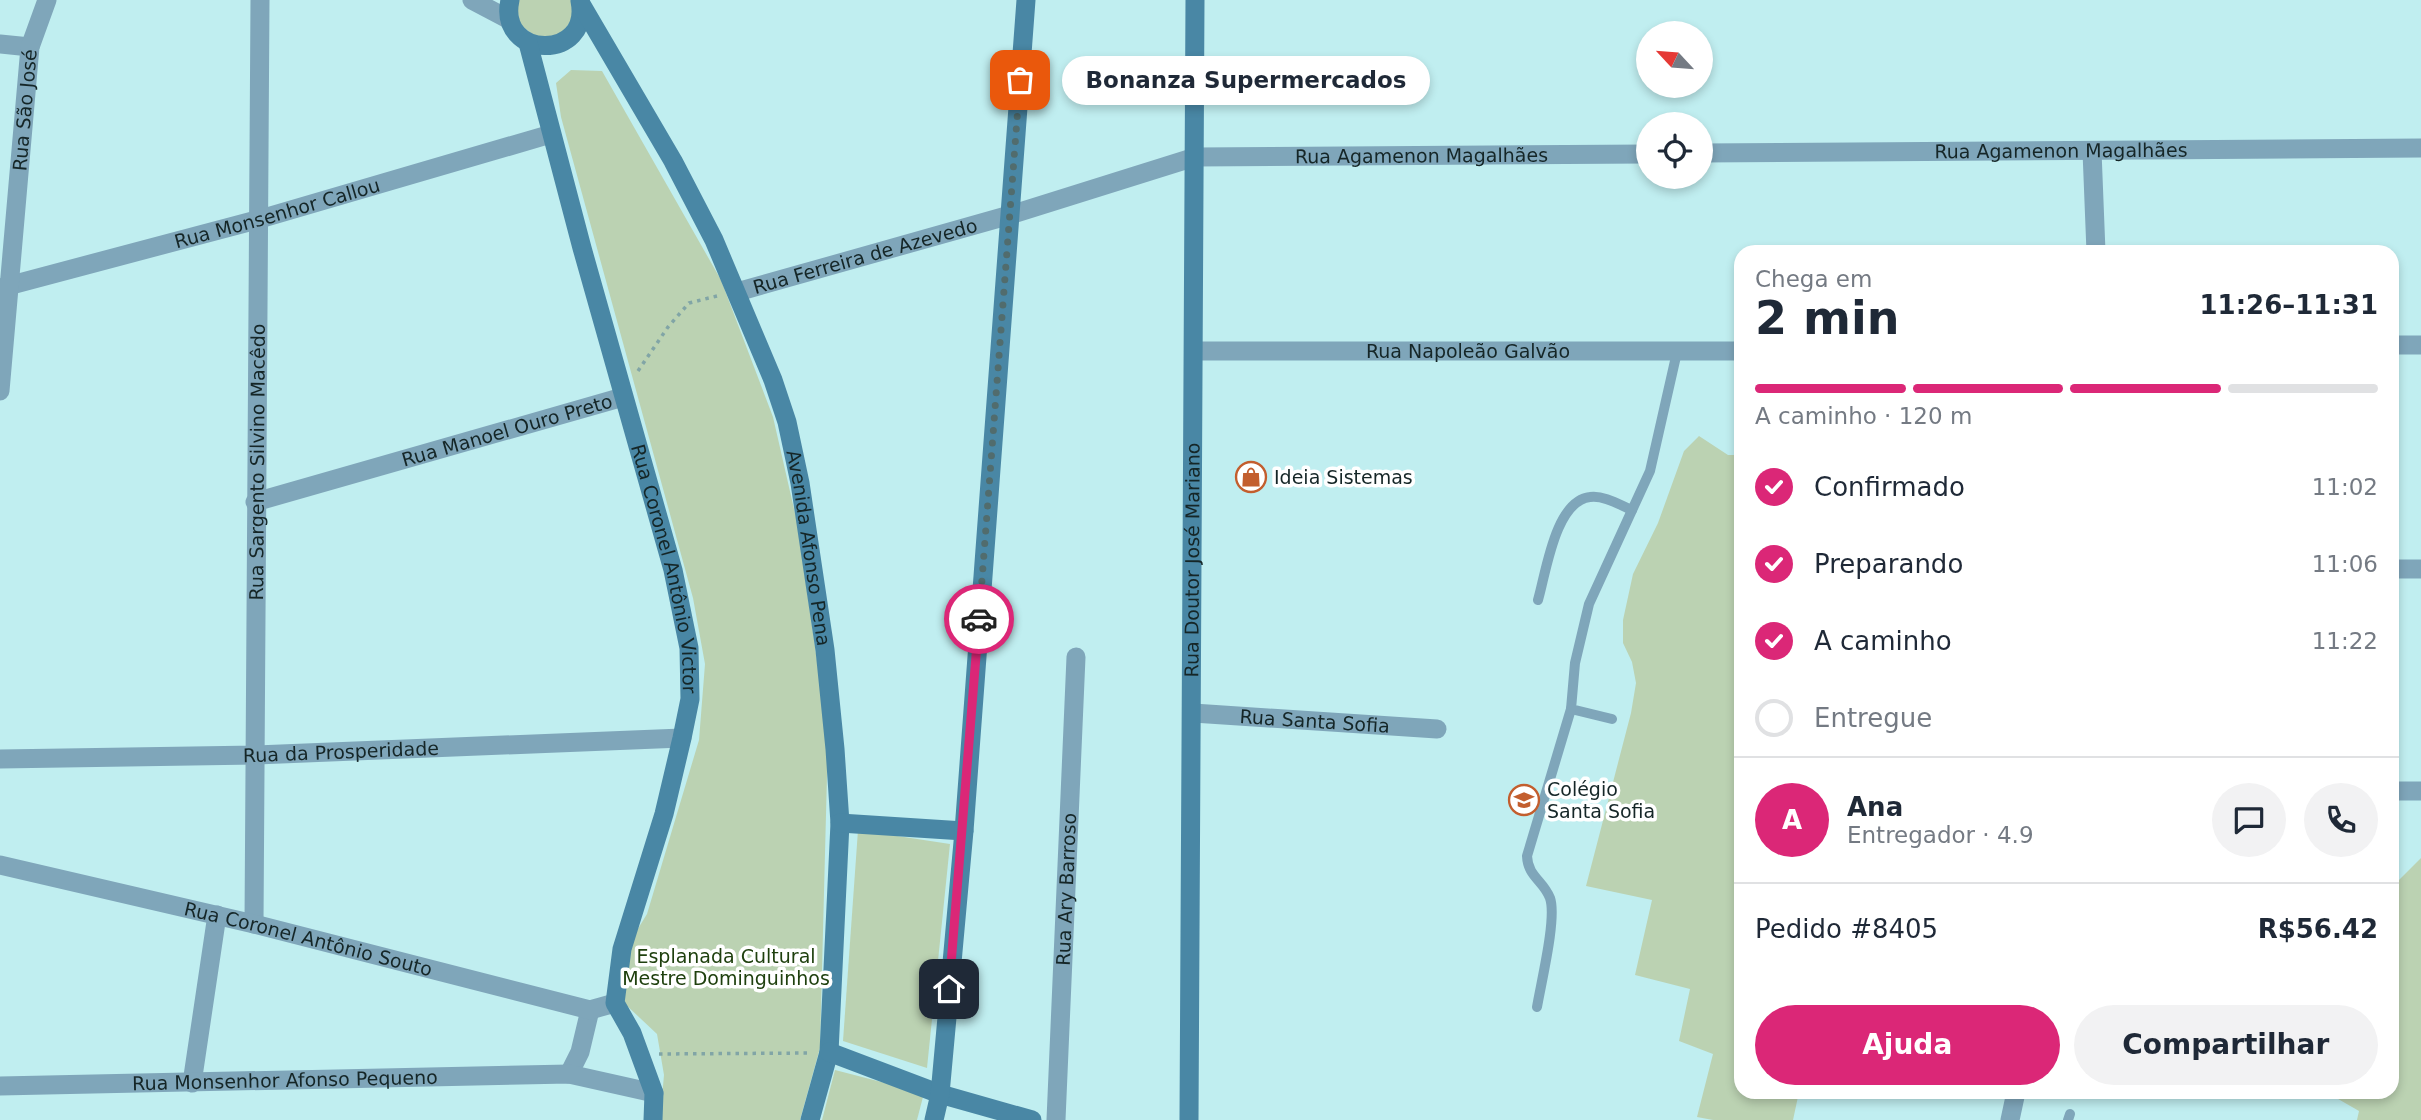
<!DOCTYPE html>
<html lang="pt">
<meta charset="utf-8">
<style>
body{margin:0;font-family:"DejaVu Sans",sans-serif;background:#f2f2f3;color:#1f2937;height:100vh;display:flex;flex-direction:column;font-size:26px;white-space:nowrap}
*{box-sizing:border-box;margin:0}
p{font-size:23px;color:#747a83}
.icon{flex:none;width:38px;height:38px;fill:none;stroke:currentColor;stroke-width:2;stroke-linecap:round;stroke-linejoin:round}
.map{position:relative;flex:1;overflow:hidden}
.details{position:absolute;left:1734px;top:245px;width:665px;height:854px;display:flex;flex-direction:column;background:#fff;border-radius:21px;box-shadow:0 4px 10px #0003}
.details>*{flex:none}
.needle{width:46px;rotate:296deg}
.tools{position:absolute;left:1636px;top:21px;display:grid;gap:14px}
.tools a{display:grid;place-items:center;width:77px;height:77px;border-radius:50%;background:#fff;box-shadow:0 4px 10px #0003;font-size:35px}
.pin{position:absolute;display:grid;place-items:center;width:60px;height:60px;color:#fff;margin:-30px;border-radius:14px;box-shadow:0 4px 10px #0006}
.courier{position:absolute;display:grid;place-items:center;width:70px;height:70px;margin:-35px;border:5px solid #db2777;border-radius:50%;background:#fff;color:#222;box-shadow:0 2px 9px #0007}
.bubble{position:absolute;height:49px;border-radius:24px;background:#fff;box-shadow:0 4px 10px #0003;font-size:23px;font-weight:700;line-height:49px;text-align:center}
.head em{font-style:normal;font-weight:700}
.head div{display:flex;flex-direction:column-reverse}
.head{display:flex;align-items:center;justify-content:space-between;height:119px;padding:0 21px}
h1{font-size:46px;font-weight:700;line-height:52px}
.bar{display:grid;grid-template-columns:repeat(4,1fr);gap:10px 7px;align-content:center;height:84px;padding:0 21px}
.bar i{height:9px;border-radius:5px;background:#e0e1e3}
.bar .on{background:#db2777}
.bar p{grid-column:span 4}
.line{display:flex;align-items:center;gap:18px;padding:0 21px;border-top:2px solid #e0e1e3}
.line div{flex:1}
.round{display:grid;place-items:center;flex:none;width:74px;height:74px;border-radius:37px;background:#f2f2f3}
ol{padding:0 21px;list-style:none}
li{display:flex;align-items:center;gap:21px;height:77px}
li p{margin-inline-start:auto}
li .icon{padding:7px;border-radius:50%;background:#db2777;color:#fff;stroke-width:4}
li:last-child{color:#747a83}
li i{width:38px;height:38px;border:4px solid #e0e1e3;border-radius:50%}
.button{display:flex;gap:14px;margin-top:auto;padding:14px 21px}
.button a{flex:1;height:80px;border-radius:42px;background:#db2777;color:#fff;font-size:28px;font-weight:700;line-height:80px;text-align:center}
.button a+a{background:#f2f2f3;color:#1f2937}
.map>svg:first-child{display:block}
.green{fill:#bbd2b2}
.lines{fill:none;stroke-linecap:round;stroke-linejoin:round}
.path{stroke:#81a5a6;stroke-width:3.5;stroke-dasharray:3.5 5;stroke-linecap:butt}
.service{stroke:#7fa6ba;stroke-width:10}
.minor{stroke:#7fa6ba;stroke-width:19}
.tertiary{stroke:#7fa6ba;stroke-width:19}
.secondary{stroke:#4987a5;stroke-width:19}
.done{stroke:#516c6d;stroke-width:7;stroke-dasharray:0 12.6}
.route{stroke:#db2777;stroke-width:9}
.labels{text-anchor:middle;stroke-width:7;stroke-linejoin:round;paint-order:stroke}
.street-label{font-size:19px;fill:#152627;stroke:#fff}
.poi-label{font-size:19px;fill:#152627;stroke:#fff;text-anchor:start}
.park-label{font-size:19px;fill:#1f400e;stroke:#fff}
</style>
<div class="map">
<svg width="2421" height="1120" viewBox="0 0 2421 1120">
<rect width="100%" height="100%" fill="#c0eef0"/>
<!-- green -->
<g class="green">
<path d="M517,0H575L576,12L563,33L539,39L519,24Z"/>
<path d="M571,70L602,71L721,280L773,417L797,522L828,737L820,1048L800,1120H660L664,1075L657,1034L624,1003L628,945L647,914L699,740L705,664L693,598L561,117L556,83Z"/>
<path d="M1699,436L1728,455H1741V1092H1799L1793,1120H1713L1697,1117L1713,1054L1679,1041L1690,989L1635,975L1652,900L1586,886L1631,713L1636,683L1632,662L1623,643V620L1633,574L1658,523L1684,451Z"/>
<path d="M858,830L950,844L927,1068L843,1041Z"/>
<path d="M2421,858V1120H2357L2359,1111L2326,1092H2392V887Z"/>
<path d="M835,1070L924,1093L917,1120H822Z"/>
</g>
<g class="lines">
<!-- path -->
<g class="path">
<path d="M638,371L668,327L689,303L717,296"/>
<path d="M659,1054L809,1053"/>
</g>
<!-- service -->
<g class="service">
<path d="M1538,600C1546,573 1555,501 1590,497C1604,495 1620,505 1632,510"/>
<path d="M1612,719L1571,709L1575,663L1589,604L1650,471L1677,352"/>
<path d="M1537,1007C1541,983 1557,918 1550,898C1543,880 1528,877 1527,856L1571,709"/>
<path d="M2068,1120L2070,1114"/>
</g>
<!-- minor -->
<g class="minor">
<path d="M0,44L30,47"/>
<path id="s1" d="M0,288L260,219L551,134"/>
<path d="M2392,345H2421"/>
<path id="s2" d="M1195,351H1741"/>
<path id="s3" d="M0,391L30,47L47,0"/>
<path id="s4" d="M255,502L623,397"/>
<path d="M2392,569H2421"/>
<path id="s5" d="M1193,713L1437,729"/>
<path id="s6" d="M0,759L256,755L682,738"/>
<path d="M2392,791H2421"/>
<path id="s7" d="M254,924L260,0"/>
<path d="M569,1074L580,1052L590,1010"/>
<path d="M192,1083L217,915"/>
<path id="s8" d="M0,1086L569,1074L654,1093"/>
<path id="s9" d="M1056,1120L1076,657"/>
</g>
<!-- tertiary -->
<g class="tertiary">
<path d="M472,0L510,20"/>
<path d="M2092,151L2096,252"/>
<path id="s10" d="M1701,153L2421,148"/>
<path id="s11" d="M737,292L1010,215L1195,157L1648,154"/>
<path id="s12" d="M0,865L254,924L590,1010L615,1003"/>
<path d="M2010,1120L2016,1092"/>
</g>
<!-- secondary -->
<g class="secondary">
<path d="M510,0C497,60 592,61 580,1"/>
<path id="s13" d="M581,4L673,161L714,240L773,380L787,422L800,483L825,650L835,749L840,823L829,1052L810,1120"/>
<path id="s14" d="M528,43L582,248L673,570L689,648L690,699L682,738L664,814L622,949L615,1003L632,1033L654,1093L653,1120"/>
<path d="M840,823L964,831"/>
<path d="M829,1052L940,1094L1032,1120"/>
<path d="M934,1120L940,1094L964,831L1026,0"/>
<path id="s15" d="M1189,1120L1195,0"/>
</g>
</g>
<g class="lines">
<!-- done -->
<path class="done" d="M979,619L1020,80"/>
<!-- route -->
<path class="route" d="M949,989L979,619"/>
</g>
<!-- icons -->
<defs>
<g id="shop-ring" transform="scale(1.575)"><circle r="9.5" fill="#fff" stroke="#c35e2e" stroke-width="1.5"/><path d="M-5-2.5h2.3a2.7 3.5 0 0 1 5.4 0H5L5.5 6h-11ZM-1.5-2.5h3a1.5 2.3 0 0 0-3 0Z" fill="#c35e2e"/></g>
<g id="school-ring" transform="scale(1.575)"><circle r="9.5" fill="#fff" stroke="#c35e2e" stroke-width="1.5"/><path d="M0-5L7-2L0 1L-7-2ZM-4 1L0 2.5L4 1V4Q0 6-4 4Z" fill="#c35e2e"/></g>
</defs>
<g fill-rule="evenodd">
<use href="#shop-ring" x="1251" y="477"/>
<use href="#school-ring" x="1524" y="800"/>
</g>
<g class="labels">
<!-- street labels -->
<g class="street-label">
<text dy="7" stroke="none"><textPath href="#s3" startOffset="282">Rua São José</textPath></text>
<text dy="7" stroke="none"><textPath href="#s10" startOffset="360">Rua Agamenon Magalhães</textPath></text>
<text dy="7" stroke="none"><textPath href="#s11" startOffset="704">Rua Agamenon Magalhães</textPath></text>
<text dy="7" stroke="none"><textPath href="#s1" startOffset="287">Rua Monsenhor Callou</textPath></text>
<text dy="7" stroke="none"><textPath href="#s11" startOffset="133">Rua Ferreira de Azevedo</textPath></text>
<text dy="7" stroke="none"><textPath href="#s2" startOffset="273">Rua Napoleão Galvão</textPath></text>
<text dy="7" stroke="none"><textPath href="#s4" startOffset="262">Rua Manoel Ouro Preto</textPath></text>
<text dy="7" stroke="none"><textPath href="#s7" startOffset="462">Rua Sargento Silvino Macêdo</textPath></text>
<text dy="7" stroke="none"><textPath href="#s13" startOffset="595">Avenida Afonso Pena</textPath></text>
<text dy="7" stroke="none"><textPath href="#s15" startOffset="560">Rua Doutor José Mariano</textPath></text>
<text dy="7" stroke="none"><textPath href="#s14" startOffset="544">Rua Coronel Antônio Victor</textPath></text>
<text dy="7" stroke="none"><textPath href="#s5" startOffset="122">Rua Santa Sofia</textPath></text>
<text dy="7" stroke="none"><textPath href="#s6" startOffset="341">Rua da Prosperidade</textPath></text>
<text dy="7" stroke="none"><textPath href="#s9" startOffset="231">Rua Ary Barroso</textPath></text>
<text dy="7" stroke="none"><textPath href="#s12" startOffset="317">Rua Coronel Antônio Souto</textPath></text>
<text dy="7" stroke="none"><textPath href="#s8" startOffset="285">Rua Monsenhor Afonso Pequeno</textPath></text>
</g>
<!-- poi labels -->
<g class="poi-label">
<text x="1274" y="484">Ideia Sistemas</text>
<text x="1547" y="796">Colégio<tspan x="1547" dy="22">Santa Sofia</tspan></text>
</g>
<!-- park labels -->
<g class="park-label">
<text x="726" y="963">Esplanada Cultural<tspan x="726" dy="22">Mestre Dominguinhos</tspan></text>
</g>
</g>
</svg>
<div class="tools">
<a><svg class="needle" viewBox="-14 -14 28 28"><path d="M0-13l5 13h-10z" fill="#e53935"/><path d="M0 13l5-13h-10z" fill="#747a83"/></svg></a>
<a><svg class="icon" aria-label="locate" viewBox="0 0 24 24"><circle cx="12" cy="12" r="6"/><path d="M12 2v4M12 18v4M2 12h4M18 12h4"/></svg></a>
</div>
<div class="pin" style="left:1020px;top:80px;background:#ea580c"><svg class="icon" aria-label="bag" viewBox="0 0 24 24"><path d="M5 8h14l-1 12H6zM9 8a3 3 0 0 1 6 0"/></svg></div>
<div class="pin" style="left:949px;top:989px;background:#1f2937"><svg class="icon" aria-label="home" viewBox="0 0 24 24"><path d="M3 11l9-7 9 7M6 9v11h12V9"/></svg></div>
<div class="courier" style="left:979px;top:619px"><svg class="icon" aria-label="car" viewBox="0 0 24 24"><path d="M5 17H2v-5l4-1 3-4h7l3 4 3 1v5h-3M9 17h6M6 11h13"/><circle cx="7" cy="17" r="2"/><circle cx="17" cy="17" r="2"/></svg></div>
<div class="bubble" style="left:1062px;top:56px;width:368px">Bonanza Supermercados</div>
<section class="details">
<div class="head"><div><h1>2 min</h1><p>Chega em</p></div><em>11:26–11:31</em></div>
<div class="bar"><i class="on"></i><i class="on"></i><i class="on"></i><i></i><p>A caminho · 120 m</p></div>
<ol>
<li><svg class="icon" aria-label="check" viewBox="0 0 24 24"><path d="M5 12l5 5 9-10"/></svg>Confirmado<p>11:02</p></li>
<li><svg class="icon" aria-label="check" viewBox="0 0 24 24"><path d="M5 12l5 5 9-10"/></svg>Preparando<p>11:06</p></li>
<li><svg class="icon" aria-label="check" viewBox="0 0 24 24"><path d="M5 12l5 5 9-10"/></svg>A caminho<p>11:22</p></li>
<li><i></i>Entregue</li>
</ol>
<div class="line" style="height:126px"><b class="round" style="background:#db2777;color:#fff">A</b><div><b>Ana</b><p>Entregador · 4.9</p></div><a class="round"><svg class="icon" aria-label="chat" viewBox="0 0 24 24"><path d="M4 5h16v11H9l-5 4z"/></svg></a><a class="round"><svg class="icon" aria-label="phone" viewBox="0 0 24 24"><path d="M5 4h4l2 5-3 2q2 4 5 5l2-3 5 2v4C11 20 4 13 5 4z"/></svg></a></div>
<div class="line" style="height:91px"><div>Pedido #8405</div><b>R$56.42</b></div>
<div class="button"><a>Ajuda</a><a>Compartilhar</a></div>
</section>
</div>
